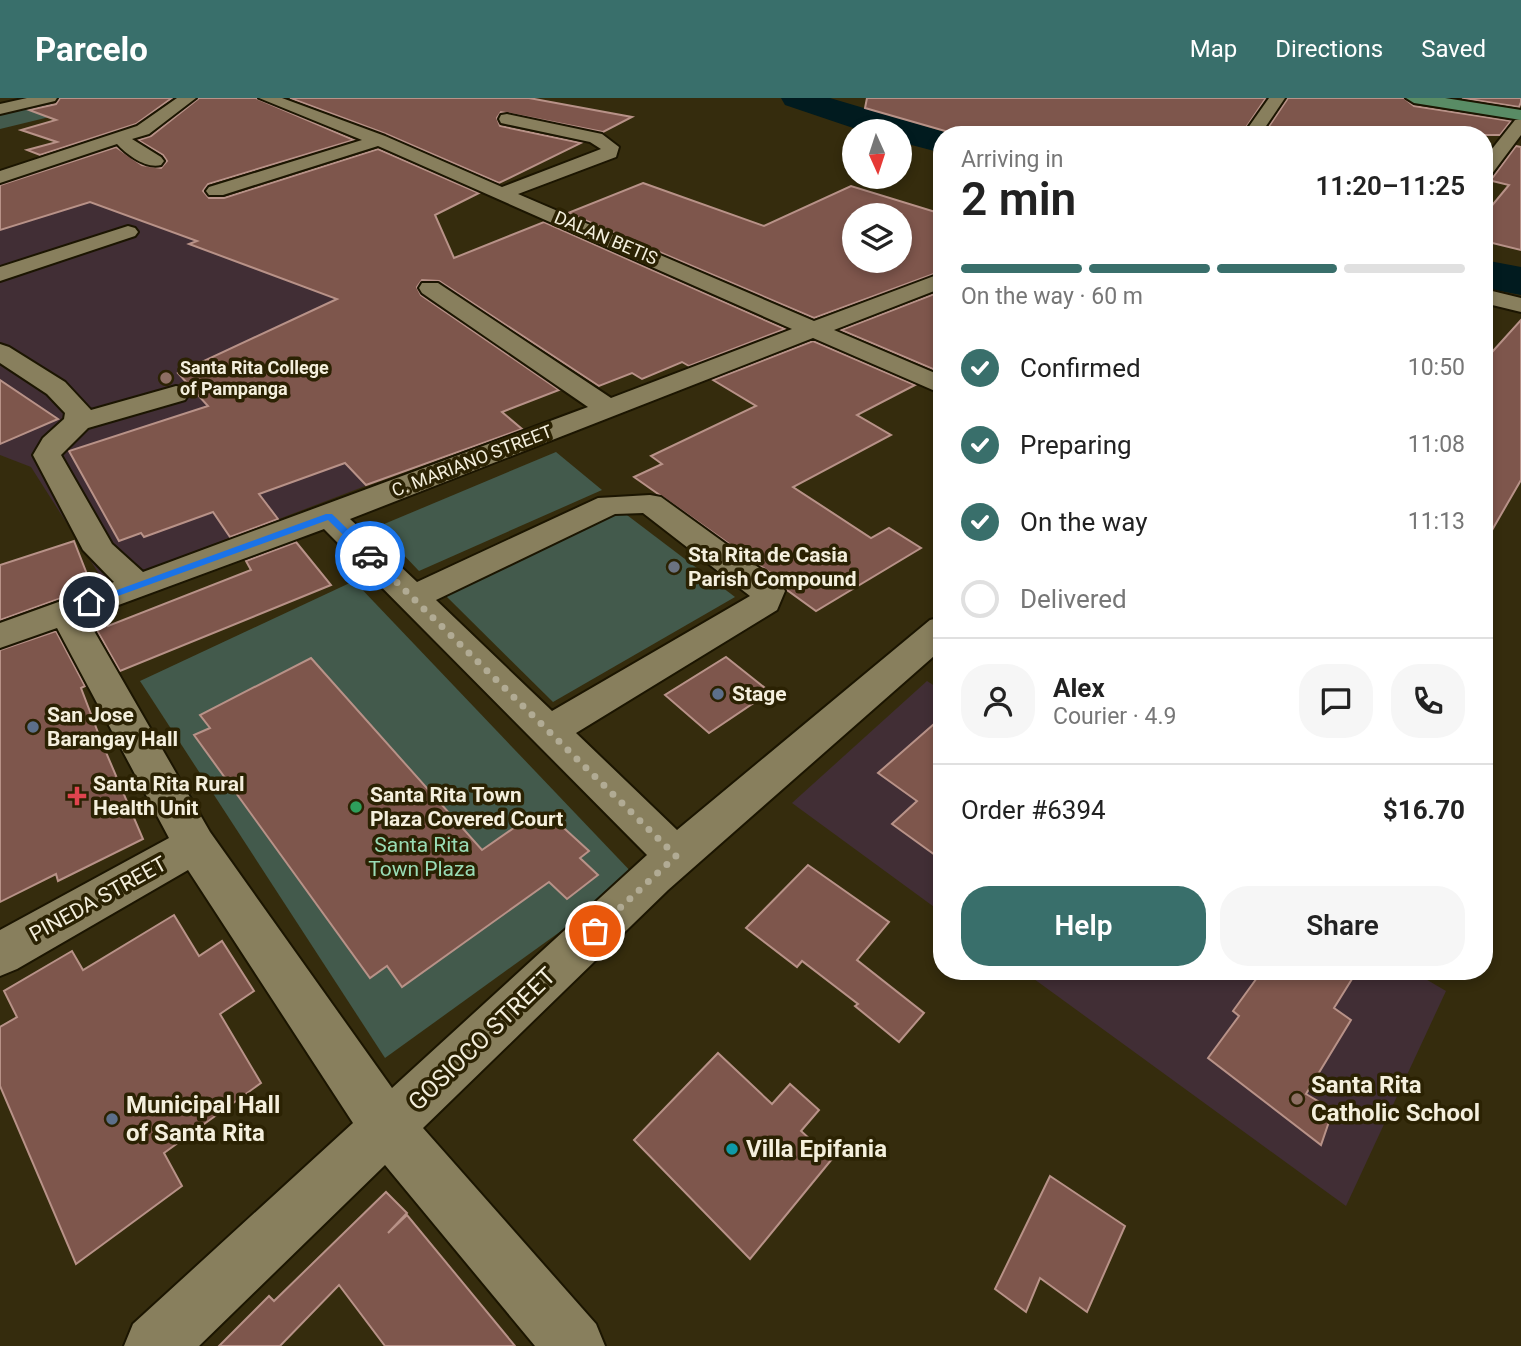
<!DOCTYPE html>
<meta charset="utf-8">
<style>
body{margin:0;font-family:Roboto,sans-serif;background:#f6f6f6;color:#222;height:100vh;display:flex;flex-direction:column;font-size:26px;white-space:nowrap}
*{box-sizing:border-box;margin:0}
p{font-size:23px;color:#767676}
.icon{flex:none;width:38px;height:38px;fill:none;stroke:currentColor;stroke-width:2;stroke-linecap:round;stroke-linejoin:round}
.map{position:relative;flex:1;overflow:hidden}
.drawer{position:absolute;left:933px;top:28px;width:560px;height:854px;display:flex;flex-direction:column;background:#fff;border-radius:28px;box-shadow:0 4px 10px #0003}
.drawer>*{flex:none}
.needle{width:46px;rotate:177deg}
.controls{position:absolute;left:842px;top:21px;display:grid;gap:14px}
.controls a{display:grid;place-items:center;width:70px;height:70px;border-radius:50%;background:#fff;box-shadow:0 4px 10px #0003;font-size:35px}
.pin{position:absolute;display:grid;place-items:center;width:60px;height:60px;color:#fff;margin:-30px;border:4px solid #fff;border-radius:50%;box-shadow:0 2px 7px #0007}
.courier{position:absolute;display:grid;place-items:center;width:70px;height:70px;margin:-35px;border:5px solid #1a73e8;border-radius:50%;background:#fff;color:#222;box-shadow:0 2px 9px #0007}
.headline em{font-style:normal;font-weight:600}
.headline div{display:flex;flex-direction:column-reverse}
.headline{display:flex;align-items:center;justify-content:space-between;height:119px;padding:0 28px}
h1{font-size:46px;font-weight:600;line-height:52px}
.bar{display:grid;grid-template-columns:repeat(4,1fr);gap:10px 7px;align-content:center;height:84px;padding:0 28px}
.bar i{height:9px;border-radius:5px;background:#e0e0e0}
.bar .current{background:#396f6b}
.bar p{grid-column:span 4}
.line{display:flex;align-items:center;gap:18px;padding:0 28px;border-top:2px solid #e0e0e0}
.line div{flex:1}
.round{display:grid;place-items:center;flex:none;width:74px;height:74px;border-radius:28px;background:#f6f6f6}
ol{padding:0 28px;list-style:none}
li{display:flex;align-items:center;gap:21px;height:77px}
li p{margin-inline-start:auto}
li .icon{padding:7px;border-radius:50%;background:#396f6b;color:#fff;stroke-width:4}
li:last-child{color:#767676}
li i{width:38px;height:38px;border:4px solid #e0e0e0;border-radius:50%}
.button{display:flex;gap:14px;margin-top:auto;padding:14px 28px}
.button a{flex:1;height:80px;border-radius:28px;background:#396f6b;color:#fff;font-size:28px;font-weight:600;line-height:80px;text-align:center}
.button a+a{background:#f6f6f6;color:#222}
header{display:flex;align-items:center;gap:42px;box-sizing:border-box;height:98px;padding:0 35px;background:#396f6b;color:#fff}
header strong{font-size:33px}
nav{display:flex;gap:38px;margin-inline-start:auto;font-size:24px}
.map>svg:first-child{display:block}
.education{fill:#412e35}
.green{fill:#435a4c}
.lines{fill:none;stroke-linecap:round;stroke-linejoin:round}
.river{fill:#011b1f;fill-rule:evenodd}
.building{fill:#7e564c;stroke:#b89288;stroke-width:2;fill-rule:evenodd}
.minor-casing{stroke:#1b1501;stroke-width:4}
.major-casing{stroke:#1b1501;stroke-width:4}
.minor{fill:#887f5d;fill-rule:evenodd}
.major{fill:#598c65;fill-rule:evenodd}
.route{fill:#1a73e8}
.done{stroke:#b1ab94;stroke-width:7;stroke-dasharray:0 12.6}
.education-dot{fill:#8d6e63;stroke:#2b2203;stroke-width:2.5}
.worship-dot{fill:#6b7280;stroke:#2b2203;stroke-width:2.5}
.service-dot{fill:#5c6f8a;stroke:#2b2203;stroke-width:2.5}
.health-dot{fill:#e0444e;stroke:#2b2203;stroke-width:2.5}
.leisure-dot{fill:#2e9e5b;stroke:#2b2203;stroke-width:2.5}
.culture-dot{fill:#0f9aa8;stroke:#2b2203;stroke-width:2.5}
.labels{text-anchor:middle;stroke-width:7;stroke-linejoin:round;paint-order:stroke}
.far-street-label{font-size:18px;fill:#f4efdd;stroke:#2b2203}
.far-poi-label{font-size:18px;font-weight:bold;fill:#f4efdd;stroke:#2b2203;text-anchor:start}
.poi-label{font-size:21px;font-weight:bold;fill:#f4efdd;stroke:#2b2203;text-anchor:start}
.park-label{font-size:21px;fill:#99dcb5;stroke:#2b2203}
.street-label{font-size:21px;fill:#f4efdd;stroke:#2b2203}
.near-street-label{font-size:24px;fill:#f4efdd;stroke:#2b2203}
.near-poi-label{font-size:24px;font-weight:bold;fill:#f4efdd;stroke:#2b2203;text-anchor:start}
</style>
<header>
<strong>Parcelo</strong>
<nav><a>Map</a><a>Directions</a><a>Saved</a></nav>
</header>
<div class="map">
<svg width="1521" height="1248" viewBox="0 0 1521 1248">
<rect width="100%" height="100%" fill="#352c0d"/>
<!-- education -->
<g class="education">
<path d="M104,81L413,198L381,382L106,487L31,369L0,357V113Z"/>
<path d="M927,583L941,592V814L792,705Z"/>
<path d="M1023,873H1412L1446,893L1346,1108Z"/>
</g>
<!-- green -->
<g class="green">
<path d="M50,5L70,14L0,31V17Z"/>
<path d="M556,354L602,392L419,473L377,429Z"/>
<path d="M619,411L735,499L553,604L444,496Z"/>
<path d="M354,483L636,779L385,960L140,583Z"/>
</g>
<g class="lines">
<!-- river -->
<g class="river">
<path d="M781,0H830L955,37H942V55L900,44V33H862L785,7Z"/>
<path d="M1484,162L1521,169V197L1484,190Z"/>
</g>
</g>
<!-- building -->
<g class="building">
<path d="M60,0H172L136,26L40,57L27,52L57,44L21,32L56,22L29,12L56,6Z"/>
<path d="M199,0H256L354,42L208,86L203,93L209,100H224L378,51L479,95L435,117L454,160L544,124L785,231L689,268L682,264L642,281L632,275L599,288L439,183L422,182L417,189L421,197L559,292L502,314L522,331L366,387L345,365L259,396L278,421L230,439L213,414L144,439L141,435L119,443L69,353L208,308L178,275L337,201L189,146L197,143L90,104L0,132V87L116,49L142,67L161,70L167,63L163,57L138,42L151,38Z"/>
<path d="M290,0H529L632,19L603,34L501,14L497,20L500,28L581,45L499,85L386,36Z"/>
<path d="M867,0H1266L1241,37H959L865,10Z"/>
<path d="M1288,0H1404L1414,8L1511,23L1500,37H1263Z"/>
<path d="M1462,0H1521V4L1519,9Z"/>
<path d="M1516,48L1521,49V152L1484,143V117L1509,87L1484,81L1493,79Z"/>
<path d="M643,85L764,128L851,88L942,116V173L814,220L568,115ZM854,117H900V163H854Z"/>
<path d="M942,193L940,274L841,232Z"/>
<path d="M1521,222V382L1484,446V263Z"/>
<path d="M813,243L915,287L857,317L891,337L793,389L871,440L889,430L921,450L816,513L787,492L782,483L634,379L662,366L651,358L756,308L713,282Z"/>
<path d="M0,282L58,321L0,346Z"/>
<path d="M74,443L92,489L0,522V467Z"/>
<path d="M296,444L331,487L120,573L90,520L103,516L108,528L251,472L246,463Z"/>
<path d="M56,533L85,588L81,590L102,645L143,741L58,783L56,776L0,804V552Z"/>
<path d="M726,559L770,594L709,635L665,597Z"/>
<path d="M311,560L482,752L531,718L543,729L554,721L589,753L580,760L598,777L567,801L549,784L402,889L387,868L370,880L194,637L210,630L200,617Z"/>
<path d="M942,619V762L892,726L917,703L878,675Z"/>
<path d="M808,767L889,824L857,862L924,915L899,944L855,908L858,906L802,863L797,869L746,830Z"/>
<path d="M174,817L199,858L222,843L254,893L220,916L261,985L164,1055L182,1088L76,1166L0,988V929L17,919L4,893L72,853L83,872Z"/>
<path d="M1262,873H1357L1334,910L1351,922L1306,996L1333,1012L1321,1047L1208,960L1239,918L1233,913Z"/>
<path d="M718,955L772,1006L790,986L819,1012L801,1033L832,1061L750,1161L634,1042Z"/>
<path d="M1050,1078L1125,1128L1087,1214L1040,1180L1026,1214L995,1191Z"/>
<path d="M386,1094L407,1115L388,1135L407,1117L515,1248H385L339,1187L280,1248H219L269,1198L274,1203Z"/>
</g>
<g class="lines">
<!-- minor casing -->
<g class="minor-casing">
<g id="minor">
<path d="M27,0H57L55,3L0,16V6Z"/>
<path d="M177,0H196L149,36L132,41L161,59L164,63L161,67C146,71 127,57 117,46L0,85V73L137,28Z"/>
<path d="M259,0H282L385,38L502,89L601,51L590,44L501,25L499,21L501,17L507,16L602,36L619,49L616,59L518,96L814,223L942,175V190L834,232L942,278V296L813,240L350,421L417,484L598,400L650,397L661,399L780,485L785,493L777,512L576,635L677,732L930,522L942,519V551L668,792L423,1030L596,1226L605,1248H535L385,1067L199,1248H124L133,1226L353,1025L188,772L17,871L0,878V832L169,740L57,530L0,550V525L114,484L83,452L33,357L43,340L64,321L65,315L47,296L0,265V246L9,249L65,284L91,312L176,288L185,290L189,296L185,302L88,330L61,357L112,446L143,474L588,309L422,195L419,190L422,185H438L611,300L792,231L378,48L223,97H209L206,93L209,89L362,42ZM643,415L750,498L552,613L436,502L615,416ZM324,431L647,757L392,990L210,734L86,519Z"/>
<path d="M1269,0H1285L1260,37H1243Z"/>
<path d="M1521,21V37L1491,77L1484,79V61L1515,22Z"/>
<path d="M128,128L135,130L138,134L135,138L0,183V169Z"/>
<path d="M1484,191L1521,200V214L1484,205Z"/>
</g>
</g>
<!-- major casing -->
<g class="major-casing">
<path id="major" d="M1406,0H1445L1521,12V22L1414,5Z"/>
</g>
<!-- minor -->
<use href="#minor" class="minor"/>
<!-- major -->
<use href="#major" class="major"/>
</g>
<!-- route -->
<path class="route" d="M326,416H332L373,456V460H367L328,422L93,507L84,504Z"/>
<g class="lines">
<!-- done -->
<path class="done" d="M370,458L676,758L595,833"/>
</g>
<!-- markers -->
<g class="education-dot">
<circle cx="166" cy="280" r="7"/>
<circle cx="1297" cy="1001" r="7"/>
</g>
<circle class="worship-dot" cx="674" cy="469" r="7"/>
<g class="service-dot">
<circle cx="718" cy="596" r="7"/>
<circle cx="33" cy="629" r="7"/>
<circle cx="112" cy="1021" r="7"/>
</g>
<path class="health-dot" d="M73.5 687.5h7v7h7v7h-7v7h-7v-7h-7v-7h7z"/>
<circle class="leisure-dot" cx="356" cy="709" r="7"/>
<circle class="culture-dot" cx="732" cy="1051" r="7"/>
<g class="labels">
<!-- far-street labels -->
<g class="far-street-label">
<text transform="translate(606 140) rotate(23)" y="6">DALAN BETIS</text>
<text transform="translate(472 363) rotate(-21)" y="6">C. MARIANO STREET</text>
</g>
<!-- far-poi labels -->
<g class="far-poi-label">
<text x="180" y="276">Santa Rita College<tspan x="180" dy="21">of Pampanga</tspan></text>
</g>
<!-- poi labels -->
<g class="poi-label">
<text x="688" y="464">Sta Rita de Casia<tspan x="688" dy="24">Parish Compound</tspan></text>
<text x="732" y="603">Stage</text>
<text x="47" y="624">San Jose<tspan x="47" dy="24">Barangay Hall</tspan></text>
<text x="93" y="693">Santa Rita Rural<tspan x="93" dy="24">Health Unit</tspan></text>
<text x="370" y="704">Santa Rita Town<tspan x="370" dy="24">Plaza Covered Court</tspan></text>
</g>
<!-- park labels -->
<g class="park-label">
<text x="422" y="754">Santa Rita<tspan x="422" dy="24">Town Plaza</tspan></text>
</g>
<!-- street labels -->
<g class="street-label">
<text transform="translate(98 801) rotate(-29)" y="7">PINEDA STREET</text>
</g>
<!-- near-street labels -->
<g class="near-street-label">
<text transform="translate(482 941) rotate(-44)" y="8">GOSIOCO STREET</text>
</g>
<!-- near-poi labels -->
<g class="near-poi-label">
<text x="1311" y="995">Santa Rita<tspan x="1311" dy="28">Catholic School</tspan></text>
<text x="126" y="1015">Municipal Hall<tspan x="126" dy="28">of Santa Rita</tspan></text>
<text x="746" y="1059">Villa Epifania</text>
</g>
</g>
</svg>
<div class="controls">
<a><svg class="needle" viewBox="-14 -14 28 28"><path d="M0-13l5 13h-10z" fill="#e53935"/><path d="M0 13l5-13h-10z" fill="#767676"/></svg></a>
<a><svg class="icon" aria-label="layers" viewBox="0 0 24 24"><path d="M12 4l9 5-9 5-9-5zM3 14l9 5 9-5"/></svg></a>
</div>
<div class="pin" style="left:595px;top:833px;background:#ea580c"><svg class="icon" aria-label="bag" viewBox="0 0 24 24"><path d="M5 8h14l-1 12H6zM9 8a3 3 0 0 1 6 0"/></svg></div>
<div class="pin" style="left:89px;top:504px;background:#1f2937"><svg class="icon" aria-label="home" viewBox="0 0 24 24"><path d="M3 11l9-7 9 7M6 9v11h12V9"/></svg></div>
<div class="courier" style="left:370px;top:458px"><svg class="icon" aria-label="car" viewBox="0 0 24 24"><path d="M5 17H2v-5l4-1 3-4h7l3 4 3 1v5h-3M9 17h6M6 11h13"/><circle cx="7" cy="17" r="2"/><circle cx="17" cy="17" r="2"/></svg></div>
<section class="drawer">
<div class="headline"><div><h1>2 min</h1><p>Arriving in</p></div><em>11:20–11:25</em></div>
<div class="bar"><i class="current"></i><i class="current"></i><i class="current"></i><i></i><p>On the way · 60 m</p></div>
<ol>
<li><svg class="icon" aria-label="check" viewBox="0 0 24 24"><path d="M5 12l5 5 9-10"/></svg>Confirmed<p>10:50</p></li>
<li><svg class="icon" aria-label="check" viewBox="0 0 24 24"><path d="M5 12l5 5 9-10"/></svg>Preparing<p>11:08</p></li>
<li><svg class="icon" aria-label="check" viewBox="0 0 24 24"><path d="M5 12l5 5 9-10"/></svg>On the way<p>11:13</p></li>
<li><i></i>Delivered</li>
</ol>
<div class="line" style="height:126px"><a class="round"><svg class="icon" aria-label="person" viewBox="0 0 24 24"><circle cx="12" cy="8" r="4"/><path d="M4 21q1-7 8-7t8 7"/></svg></a><div><b>Alex</b><p>Courier · 4.9</p></div><a class="round"><svg class="icon" aria-label="chat" viewBox="0 0 24 24"><path d="M4 5h16v11H9l-5 4z"/></svg></a><a class="round"><svg class="icon" aria-label="phone" viewBox="0 0 24 24"><path d="M5 4h4l2 5-3 2q2 4 5 5l2-3 5 2v4C11 20 4 13 5 4z"/></svg></a></div>
<div class="line" style="height:91px"><div>Order #6394</div><b>$16.70</b></div>
<div class="button"><a>Help</a><a>Share</a></div>
</section>
</div>
